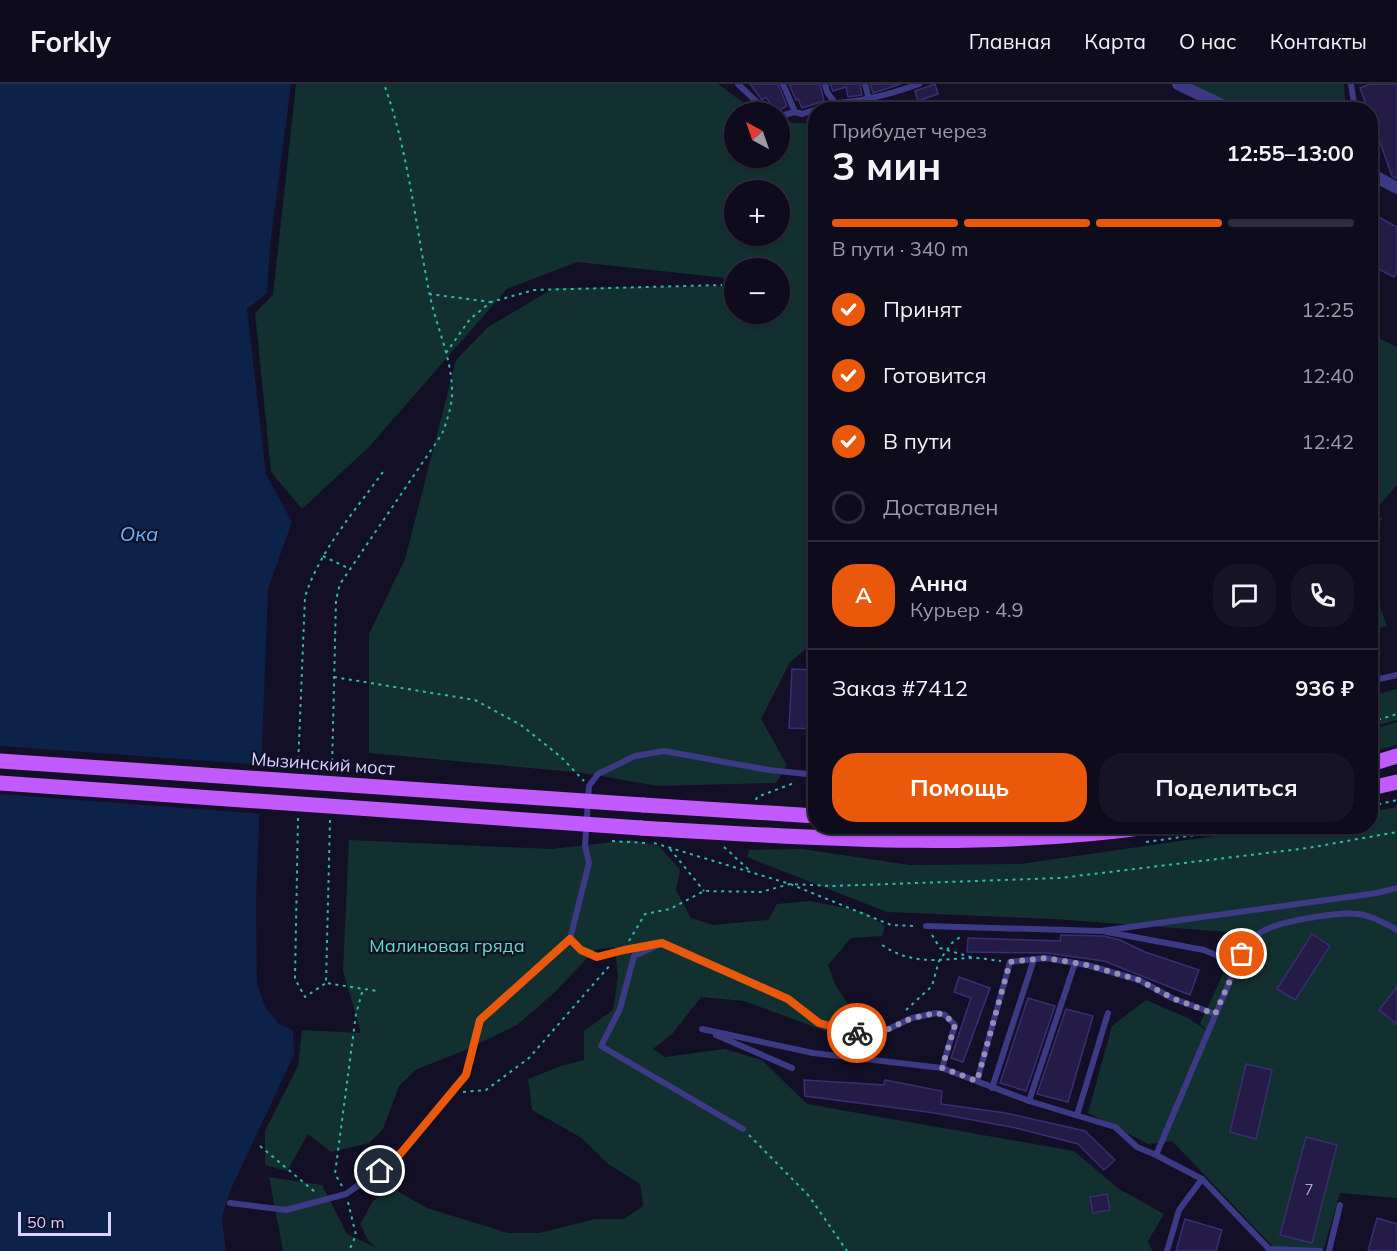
<!DOCTYPE html>
<html lang="ru">
<meta charset="utf-8">
<style>
body{margin:0;font-family:Mulish,sans-serif;background:#171425;color:#f1f3f6;height:100vh;display:flex;flex-direction:column;font-size:22px;white-space:nowrap}
*{box-sizing:border-box;margin:0}
p{font-size:20px;color:#9b9ba3}
.icon{flex:none;width:33px;height:33px;fill:none;stroke:currentColor;stroke-width:2;stroke-linecap:round;stroke-linejoin:round}
.map{position:relative;flex:1;overflow:hidden}
.side{position:absolute;left:808px;top:18px;width:570px;height:732px;display:flex;flex-direction:column;background:#0e0b1c;border-radius:24px;box-shadow:0 2px 4px #0004,0 0 0 2px #2e2b3b}
.side>*{flex:none}
.needle{width:39px;rotate:320deg}
.fabs{position:absolute;left:724px;top:18px;display:grid;gap:12px}
.fabs a{display:grid;place-items:center;width:66px;height:66px;border-radius:50%;background:#0e0b1c;box-shadow:0 2px 4px #0004,0 0 0 2px #2e2b3b;font-size:30px}
.scale{position:absolute;left:18px;bottom:15px;width:93px;box-sizing:border-box;padding-left:6px;border:3px solid #d9d4ff;border-top:0;font-size:16px;line-height:21px;white-space:nowrap;color:#d9d4ff;-webkit-text-stroke:4px #130f26;paint-order:stroke}
.pin{position:absolute;display:grid;place-items:center;width:51px;height:51px;color:#fff;margin:-26px;border:3px solid #fff;border-radius:50%;box-shadow:0 2px 6px #0007}
.courier{position:absolute;display:grid;place-items:center;width:60px;height:60px;margin:-30px;border:4px solid #ea580c;border-radius:50%;background:#fff;color:#222;box-shadow:0 2px 8px #0007}
.summary em{font-style:normal;font-weight:700}
.summary div{display:flex;flex-direction:column-reverse}
.summary{display:flex;align-items:center;justify-content:space-between;height:102px;padding:0 24px}
h1{font-size:39px;font-weight:700;line-height:45px}
.bar{display:grid;grid-template-columns:repeat(4,1fr);gap:9px 6px;align-content:center;height:72px;padding:0 24px}
.bar i{height:8px;border-radius:4px;background:#2e2b3b}
.bar .current{background:#ea580c}
.bar p{grid-column:span 4}
.line{display:flex;align-items:center;gap:15px;padding:0 24px;border-top:2px solid #2e2b3b}
.line div{flex:1}
.round{display:grid;place-items:center;flex:none;width:63px;height:63px;border-radius:24px;background:#171425}
ol{padding:0 24px;list-style:none}
li{display:flex;align-items:center;gap:18px;height:66px}
li p{margin-inline-start:auto}
li .icon{padding:6px;border-radius:50%;background:#ea580c;color:#fff;stroke-width:4}
li:last-child{color:#9b9ba3}
li i{width:33px;height:33px;border:3px solid #2e2b3b;border-radius:50%}
.primary-button{display:flex;gap:12px;margin-top:auto;padding:12px 24px}
.primary-button a{flex:1;height:69px;border-radius:24px;background:#ea580c;color:#fff;font-size:24px;font-weight:700;line-height:69px;text-align:center}
.primary-button a+a{background:#171425;color:#f1f3f6}
header{display:flex;align-items:center;gap:36px;box-sizing:border-box;height:84px;padding:0 30px;background:#0e0b1c;border-bottom:2px solid #2e2b3b}
header strong{font-size:28px}
nav{display:flex;gap:33px;margin-inline-start:auto;font-size:21px}
.map>svg:first-child{display:block}
.green{fill:#12302f;fill-rule:evenodd}
.water{fill:#0c2248}
.pier{fill:#130f26}
.building{fill:#241b47;stroke:#3b2d73;stroke-width:1.5}
.lines{fill:none;stroke-linecap:round;stroke-linejoin:round}
.path{stroke:#2fb8b0;stroke-width:2;stroke-dasharray:3 4.5;stroke-linecap:butt}
.service{stroke:#3d3a85;stroke-width:6}
.minor{stroke:#3d3a85;stroke-width:12}
.primary{stroke:#c25bff;stroke-width:15}
.primary-bridge{stroke:#c25bff;stroke-width:15}
.done{stroke:#948fb3;stroke-width:6;stroke-dasharray:0 10.8}
.route{stroke:#ea580c;stroke-width:8}
.labels{text-anchor:middle;stroke-width:4.5;stroke-linejoin:round;paint-order:stroke}
.number-label{font-size:15px;fill:#aca6d1}
.street-label{font-size:18px;fill:#d9d4ff;stroke:#130f26}
.park-label{font-size:18px;fill:#5fe0c0;stroke:#130f26}
.water-label{font-size:20px;font-style:italic;fill:#62b6ff;stroke:#130f26}
</style>
<header>
<strong>Forkly</strong>
<nav><a>Главная</a><a>Карта</a><a>О нас</a><a>Контакты</a></nav>
</header>
<div class="map">
<svg width="1397" height="1167" viewBox="0 0 1397 1167">
<rect width="100%" height="100%" fill="#130f26"/>
<!-- green -->
<g class="green">
<path d="M296,0H718L756,28H735V74H780V38L816,40V556L790,578L761,635L787,681L776,699L657,702L584,689L369,669V550L405,475L456,276L488,243L554,204L735,202V230H780V201H784L780,200V184H735V195L577,178L507,205L368,364L302,425L271,388L255,229L273,211ZM735,106H780V152H735Z"/>
<path d="M1189,0H1344L1346,25H1244Z"/>
<path d="M956,22L1086,25H937Z"/>
<path d="M1371,250L1397,263V401L1374,427L1382,435L1371,451Z"/>
<path d="M1371,499L1387,542L1371,546Z"/>
<path d="M1397,605V636L1371,643V612Z"/>
<path d="M1397,638V661L1371,668V646Z"/>
<path d="M1397,723V1114L1340,1109L1323,1167H1277L1172,1057L1148,1060L1088,1029L1112,942L1146,916L1188,934L1208,947L1200,940L1242,849L1054,835L887,828L747,773L749,766L802,765L910,781L1020,780L1278,743L1371,742V728Z"/>
<path d="M349,756L551,765L631,756L659,762L680,786L676,806L691,834L713,841L768,836L777,820L810,817L864,828L885,842L882,852L851,854L828,881L835,900L855,931L847,955L744,917L701,913L673,949L653,965L665,973L724,965L762,976L807,1020L1074,1067L1119,1105L1164,1130L1148,1157L1152,1167H283L269,1093L322,1101L347,1150L377,1164L368,1156L360,1140L373,1117L392,1104L427,1124L508,1149H539L595,1135H624L643,1122L640,1100L608,1080L580,1053L532,1026L528,995L561,982L584,976V947L613,926L618,893L615,863L595,866L554,909L517,941L461,968L417,985L399,1002L383,1045L369,1059L331,1068L308,1050L287,1087L265,1081V1047L298,982L302,946L361,949L343,887Z"/>
</g>
<!-- water -->
<path class="water" d="M0,0H291L270,162L267,209L247,225L266,390L292,438L268,505L256,820L257,899L265,923L279,940L293,946L294,971L230,1107L222,1134L226,1167H0Z"/>
<!-- pier -->
<path class="pier" d="M0,662L264,681L262,730L0,710Z"/>
<!-- building -->
<g class="building">
<path d="M750,0H778L787,22L776,28L766,13L762,16Z"/>
<path d="M789,0H820L824,17L802,24L798,15L796,16Z"/>
<path d="M830,0H860L862,11L848,13L846,3L833,7Z"/>
<path d="M870,0H901L873,9Z"/>
<path d="M935,0L938,10L918,17L915,7Z"/>
<path d="M1370,0H1397V95L1392,92L1371,33V26H1368L1360,4Z"/>
<path d="M1371,129L1397,143V187L1394,193L1371,181Z"/>
<path d="M792,585L816,586V645L789,644Z"/>
<path d="M1312,850L1330,862L1295,916L1277,905Z"/>
<path d="M1061,851L1104,852L1120,856L1145,868L1199,886L1190,911L1104,877L1046,869L967,868L968,854L1060,857Z"/>
<path d="M959,893L990,904L963,978L951,974L971,914L954,908Z"/>
<path d="M1397,903V940L1379,926Z"/>
<path d="M1028,914L1055,922L1026,1007L1000,999Z"/>
<path d="M1066,925L1093,932L1068,1018L1037,1010Z"/>
<path d="M1246,980L1272,986L1256,1055L1230,1048Z"/>
<path d="M804,996L884,1001L885,996L942,1007L941,1020L1006,1029L1085,1047L1115,1076L1104,1086L1078,1060L1016,1044L935,1029L805,1012Z"/>
<path d="M1306,1053L1337,1061L1312,1159L1280,1151Z"/>
<path d="M1107,1110L1110,1126L1093,1129L1090,1113Z"/>
<path d="M1377,1134L1397,1140V1167H1368Z"/>
<path d="M1185,1135L1222,1146L1216,1167H1176Z"/>
</g>
<g class="lines">
<!-- path -->
<g class="path">
<path d="M429,210L491,218"/>
<path d="M446,269L470,235L491,218L534,206L722,201"/>
<path d="M323,472L350,485"/>
<path d="M334,593L475,616L521,641L561,673L584,697"/>
<path d="M1371,638L1397,630"/>
<path d="M298,683L305,513C320,465 357,425 385,385"/>
<path d="M332,685L336,516L340,500L442,350C447,337 453,319 452,305C451,271 435,240 429,207C415,138 408,66 384,0"/>
<path d="M756,716L757,713L794,699"/>
<path d="M1371,722L1397,716"/>
<path d="M298,734L295,895L305,913L326,899"/>
<path d="M330,736L326,899L377,907"/>
<path d="M612,757L645,759"/>
<path d="M1146,758L1259,742"/>
<path d="M654,759L790,800L891,841L916,842"/>
<path d="M724,763L749,786"/>
<path d="M670,765L704,807"/>
<path d="M932,851L940,864L974,874"/>
<path d="M629,857L645,830L670,825L704,807L761,808L790,800L832,802L1060,794L1308,764L1397,748"/>
<path d="M882,861C914,882 937,875 973,874C982,874 992,876 1001,877"/>
<path d="M906,926L932,902L939,877L952,859L960,853"/>
<path d="M873,968L878,957"/>
<path d="M463,1008L486,1006L529,974L611,880"/>
<path d="M749,1051L809,1112L847,1167"/>
<path d="M260,1062L315,1108"/>
<path d="M342,1102L335,1090L356,930L363,905"/>
<path d="M348,1118L356,1151L349,1167"/>
</g>
<!-- service -->
<g class="service">
<path d="M738,0L761,22L771,28"/>
<path d="M783,0L795,28L802,30L835,19"/>
<path d="M825,0L827,8L835,19C864,18 891,10 919,0"/>
<path d="M865,0L869,15"/>
<path d="M1351,0L1355,26"/>
<path d="M780,32L795,28"/>
<path d="M1371,597L1397,591"/>
<path d="M926,842L1101,847L1377,809L1397,804"/>
<path d="M1107,848L1204,866L1237,880"/>
<path d="M570,855L581,866L598,873L624,866L662,859L788,915L819,939L853,949L882,948L912,934L936,929L945,931L955,941L942,984"/>
<path d="M654,863L634,872L620,925L601,962L743,1045"/>
<path d="M702,945L813,969L942,984L1029,1017L1115,1043L1137,1063L1156,1071L1202,1095L1271,1167"/>
<path d="M716,951L792,984"/>
<path d="M977,997L1010,878L1045,874L1087,881L1139,896L1172,914L1215,930"/>
<path d="M992,1004L1034,875"/>
<path d="M1029,1017L1075,879"/>
<path d="M1077,1031L1108,929"/>
<path d="M1156,1071L1237,880C1243,869 1250,858 1259,850C1273,837 1339,828 1359,830C1372,832 1385,839 1397,846"/>
<path d="M230,1119L286,1126L346,1110L396,1075L466,991L480,936L570,855L589,779L585,762L589,702L598,690L635,672L664,667L769,686L816,691"/>
<path d="M1269,1165L1320,1167"/>
<path d="M1167,1167L1179,1126L1202,1095"/>
<path d="M1329,1167L1340,1121"/>
</g>
<!-- minor -->
<g class="minor">
<path d="M1178,0L1232,26"/>
<path d="M1371,90L1397,104"/>
</g>
<!-- primary -->
<g class="primary">
<path d="M1371,680L1397,672"/>
<path d="M1371,704L1397,698"/>
<path d="M643,721L816,732"/>
<path d="M641,744C812,754 985,767 1155,742"/>
</g>
<!-- primary-bridge -->
<g class="primary-bridge">
<path d="M0,677L643,721"/>
<path d="M0,699L641,744"/>
</g>
</g>
<g class="lines">
<!-- done -->
<path class="done" d="M857,949L882,948L912,934L936,929L945,931L955,941L942,984L977,997L1010,878L1045,874L1087,881L1139,896L1172,914L1215,930L1242,870"/>
<!-- route -->
<path class="route" d="M380,1087L396,1075L466,991L480,936L570,855L581,866L597,873L624,866L662,859L788,915L819,939L857,949"/>
</g>
<g class="labels">
<!-- number labels -->
<g class="number-label">
<text x="1309" y="1111">7</text>
</g>
<!-- street labels -->
<g class="street-label">
<text transform="translate(323 680) rotate(4)" y="6">Мызинский мост</text>
</g>
<!-- park labels -->
<g class="park-label">
<text x="447" y="868">Малиновая гряда</text>
</g>
<!-- water labels -->
<g class="water-label">
<text x="139" y="457">Ока</text>
</g>
</g>
</svg>
<div class="fabs">
<a><svg class="needle" viewBox="-14 -14 28 28"><path d="M0-13l5 13h-10z" fill="#e53935"/><path d="M0 13l5-13h-10z" fill="#9b9ba3"/></svg></a>
<a>+</a>
<a>−</a>
</div>
<div class="scale">50 m</div>
<div class="pin" style="left:1242px;top:870px;background:#ea580c"><svg class="icon" aria-label="bag" viewBox="0 0 24 24"><path d="M5 8h14l-1 12H6zM9 8a3 3 0 0 1 6 0"/></svg></div>
<div class="pin" style="left:380px;top:1087px;background:#1f2937"><svg class="icon" aria-label="home" viewBox="0 0 24 24"><path d="M3 11l9-7 9 7M6 9v11h12V9"/></svg></div>
<div class="courier" style="left:857px;top:949px"><svg class="icon" aria-label="bike" viewBox="0 0 24 24"><circle cx="6" cy="16" r="4"/><circle cx="18" cy="16" r="4"/><path d="M6 16l4-8h5l3 8M10 8l3 8H6M13 5h3"/></svg></div>
<section class="side">
<div class="summary"><div><h1>3 мин</h1><p>Прибудет через</p></div><em>12:55–13:00</em></div>
<div class="bar"><i class="current"></i><i class="current"></i><i class="current"></i><i></i><p>В пути · 340 m</p></div>
<ol>
<li><svg class="icon" aria-label="check" viewBox="0 0 24 24"><path d="M5 12l5 5 9-10"/></svg>Принят<p>12:25</p></li>
<li><svg class="icon" aria-label="check" viewBox="0 0 24 24"><path d="M5 12l5 5 9-10"/></svg>Готовится<p>12:40</p></li>
<li><svg class="icon" aria-label="check" viewBox="0 0 24 24"><path d="M5 12l5 5 9-10"/></svg>В пути<p>12:42</p></li>
<li><i></i>Доставлен</li>
</ol>
<div class="line" style="height:108px"><b class="round" style="background:#ea580c;color:#fff">А</b><div><b>Анна</b><p>Курьер · 4.9</p></div><a class="round"><svg class="icon" aria-label="chat" viewBox="0 0 24 24"><path d="M4 5h16v11H9l-5 4z"/></svg></a><a class="round"><svg class="icon" aria-label="phone" viewBox="0 0 24 24"><path d="M5 4h4l2 5-3 2q2 4 5 5l2-3 5 2v4C11 20 4 13 5 4z"/></svg></a></div>
<div class="line" style="height:78px"><div>Заказ #7412</div><b>936 ₽</b></div>
<div class="primary-button"><a>Помощь</a><a>Поделиться</a></div>
</section>
</div>
